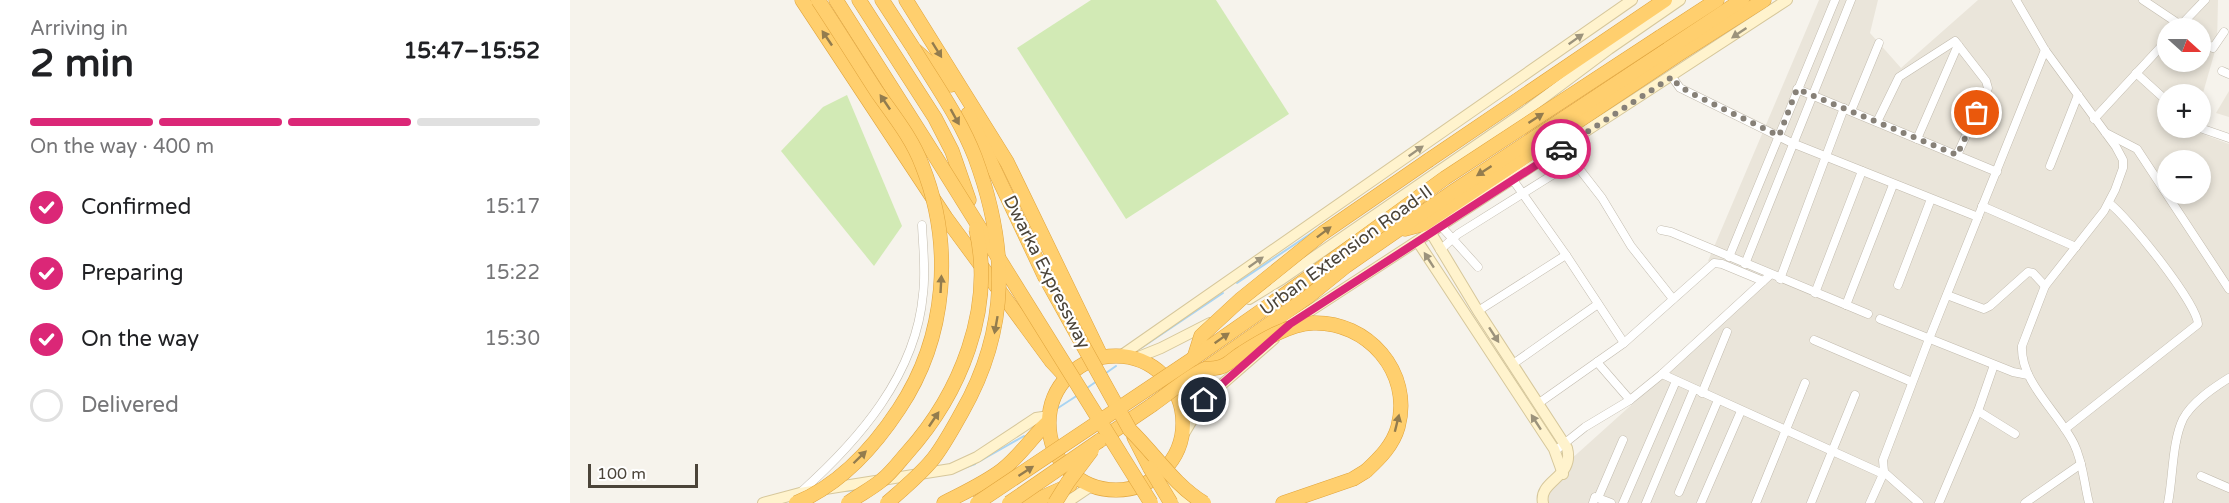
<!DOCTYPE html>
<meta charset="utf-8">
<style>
body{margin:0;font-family:"Varela Round",sans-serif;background:#f6f6f6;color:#202124;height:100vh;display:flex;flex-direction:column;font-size:22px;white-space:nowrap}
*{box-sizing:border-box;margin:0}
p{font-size:20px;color:#757577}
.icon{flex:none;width:33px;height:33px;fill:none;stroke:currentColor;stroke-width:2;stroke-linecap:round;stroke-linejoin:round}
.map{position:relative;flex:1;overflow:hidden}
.sheet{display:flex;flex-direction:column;background:#fff;width:570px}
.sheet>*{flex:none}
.needle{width:39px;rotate:111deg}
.controls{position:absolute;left:1587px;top:18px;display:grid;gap:12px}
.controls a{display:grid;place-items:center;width:54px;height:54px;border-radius:50%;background:#fff;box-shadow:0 3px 9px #0003;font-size:30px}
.scale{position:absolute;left:18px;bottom:15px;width:110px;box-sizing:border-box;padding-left:6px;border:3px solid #4b4439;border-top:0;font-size:16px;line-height:21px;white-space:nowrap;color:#4b4439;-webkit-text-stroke:4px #fff;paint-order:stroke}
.pin{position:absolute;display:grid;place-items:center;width:51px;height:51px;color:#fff;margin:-26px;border:3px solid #fff;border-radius:50%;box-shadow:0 2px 6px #0007}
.courier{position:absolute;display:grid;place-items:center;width:60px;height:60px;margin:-30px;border:4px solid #db2777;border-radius:50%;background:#fff;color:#222;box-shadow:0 2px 8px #0007}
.overview em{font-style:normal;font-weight:700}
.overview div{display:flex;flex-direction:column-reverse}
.overview{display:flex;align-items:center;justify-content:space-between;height:102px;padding:0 30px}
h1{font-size:39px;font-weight:700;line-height:45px}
.bar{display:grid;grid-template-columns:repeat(4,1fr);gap:9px 6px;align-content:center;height:72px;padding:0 30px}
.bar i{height:8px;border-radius:4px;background:#e0e0e0}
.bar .selected{background:#db2777}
.bar p{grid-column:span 4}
ol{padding:0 30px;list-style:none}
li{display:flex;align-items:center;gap:18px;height:66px}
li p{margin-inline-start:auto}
li .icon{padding:6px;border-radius:50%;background:#db2777;color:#fff;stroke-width:4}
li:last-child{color:#757577}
li i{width:33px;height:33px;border:3px solid #e0e0e0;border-radius:50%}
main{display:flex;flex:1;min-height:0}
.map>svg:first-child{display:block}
.residential{fill:#eae5da;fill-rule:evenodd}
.green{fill:#d2eab5}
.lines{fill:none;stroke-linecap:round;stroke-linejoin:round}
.stream{stroke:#a9d4f2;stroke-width:2}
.street-casing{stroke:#c2bbae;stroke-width:9}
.secondary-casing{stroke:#d6c79b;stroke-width:12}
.highway-casing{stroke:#e0a43c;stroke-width:15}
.street{stroke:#fff;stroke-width:8}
.secondary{stroke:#fff3cd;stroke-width:10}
.highway{stroke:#ffcf6e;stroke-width:14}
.highway-bridge-casing{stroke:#e0a43c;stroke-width:15;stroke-linecap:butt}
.highway-bridge{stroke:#ffcf6e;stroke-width:14}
.oneway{fill:#9c937c}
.oneway2{fill:#937c4e}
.done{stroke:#878178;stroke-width:6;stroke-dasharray:0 10.8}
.route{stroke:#db2777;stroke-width:8}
.labels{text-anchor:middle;stroke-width:4.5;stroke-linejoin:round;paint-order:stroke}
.street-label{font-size:18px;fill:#4b4439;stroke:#fff}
</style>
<main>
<section class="sheet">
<div class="overview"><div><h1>2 min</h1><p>Arriving in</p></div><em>15:47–15:52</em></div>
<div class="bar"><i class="selected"></i><i class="selected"></i><i class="selected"></i><i></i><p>On the way · 400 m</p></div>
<ol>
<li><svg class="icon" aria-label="check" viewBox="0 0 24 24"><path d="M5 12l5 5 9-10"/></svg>Confirmed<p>15:17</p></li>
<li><svg class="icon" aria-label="check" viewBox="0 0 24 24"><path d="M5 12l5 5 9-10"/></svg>Preparing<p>15:22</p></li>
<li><svg class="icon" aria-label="check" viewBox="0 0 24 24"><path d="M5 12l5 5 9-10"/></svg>On the way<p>15:30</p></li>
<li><i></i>Delivered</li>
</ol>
</section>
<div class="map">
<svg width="1659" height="503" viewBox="0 0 1659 503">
<rect width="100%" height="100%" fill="#f6f3ec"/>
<!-- residential -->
<g class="residential">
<path d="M1249,0H1308L1300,33L1331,68L1408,0H1648L1647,44L1631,100L1630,94H1598V128H1622V130L1659,144V503H978L979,479L1197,283L1138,261ZM1598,28H1630V62H1598ZM1598,160H1630V194H1598Z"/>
<path d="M1659,91V117L1646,113Z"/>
</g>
<!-- green -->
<g class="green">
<path d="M521,0H646L719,114L556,219L447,48Z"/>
<path d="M277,95L332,226L304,266L211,151L253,107Z"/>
</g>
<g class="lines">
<!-- stream -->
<g class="stream">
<path d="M667,283L749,228"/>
<path d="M571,348L653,293"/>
<path d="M536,373L546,366"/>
<path d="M517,388L527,381"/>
<path d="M488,408L508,395"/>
<path d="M410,461L454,436"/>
<path d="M391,469L405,464"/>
<path d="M273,491L286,490"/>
</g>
<!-- street casing -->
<g class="street-casing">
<g id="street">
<path d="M1446,0L1475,50L1546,147L1553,160V168L1545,190L1534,211L1475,286L1452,346C1450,382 1489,413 1504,444C1513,462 1514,483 1519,503"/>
<path d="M1573,0L1615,28"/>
<path d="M1609,27L1635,0"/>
<path d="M1630,40L1643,48L1654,32"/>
<path d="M1652,71L1659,74"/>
<path d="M1566,73L1598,102"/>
<path d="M1102,77L1110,88L1222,143L1408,217"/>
<path d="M1227,89L1427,172"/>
<path d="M1281,111L1309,43"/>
<path d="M1524,119L1598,39"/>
<path d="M1307,122L1329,77L1385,41L1416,81L1418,88L1387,155"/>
<path d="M1630,128L1659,138"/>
<path d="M1536,133L1567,149L1659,289"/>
<path d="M1347,139L1388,45"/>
<path d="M993,148L1032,198L1061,246L1103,299"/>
<path d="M1480,166L1508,95"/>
<path d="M943,180L996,255L1054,343L969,403"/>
<path d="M1412,206L1506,247"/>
<path d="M871,226L908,267"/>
<path d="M1091,230L1101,232L1298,314"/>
<path d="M870,250L888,234L1003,162"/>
<path d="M1159,257L1265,0"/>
<path d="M1175,264L1281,0"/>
<path d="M1210,279L1274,108"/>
<path d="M1328,285L1361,199"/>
<path d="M1245,293L1292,171"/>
<path d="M1377,295L1414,309L1420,306L1458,272L1463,273L1475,286"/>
<path d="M1276,305L1323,185"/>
<path d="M908,311L996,255"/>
<path d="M1310,319L1443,372L1458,375"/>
<path d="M1244,340L1342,382"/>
<path d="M1054,343L1144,263L1152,264L1193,281"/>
<path d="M1027,362L1060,400L1092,374L1200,275"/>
<path d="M943,364L1028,304"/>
<path d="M1424,365L1408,411L1445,434"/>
<path d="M1092,374L1313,474"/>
<path d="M1132,393L1157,332"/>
<path d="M1495,429L1628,324C1627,303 1558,217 1539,203"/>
<path d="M985,451L1015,427L1060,400"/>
<path d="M1631,476L1659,488"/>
<path d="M231,492C289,440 346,375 353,294C356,271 353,248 352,225"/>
<path d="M1109,492L1148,400"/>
<path d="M1028,498L1053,440"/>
<path d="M1023,503L1025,497L1041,503"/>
<path d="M1053,503L1106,381"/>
<path d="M1076,503L1124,389"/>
<path d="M1131,503L1171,411"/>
<path d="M1186,503L1235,383"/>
<path d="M1241,503L1285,395"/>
<path d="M1300,503L1314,472"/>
<path d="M1349,503L1314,472L1313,460L1359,339L1475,50"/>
<path d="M1369,503L1408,411"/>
<path d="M1455,503L1511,464"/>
<path d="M1598,503C1603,478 1602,442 1613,419C1622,402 1643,388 1659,378"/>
</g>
</g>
<!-- secondary casing -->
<g class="secondary-casing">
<g id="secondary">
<path d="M861,233L908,311L997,448C1005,478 968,480 973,503"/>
<path d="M848,242L984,449L993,474"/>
<path d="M679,299L712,279L956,111L1039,49L1110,0"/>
<path d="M720,324L1217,0"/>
<path d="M552,355L1062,0"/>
<path d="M566,358L591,348L640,323"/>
<path d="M612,437L634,400L704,339"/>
<path d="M599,478L615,503"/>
<path d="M193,503L230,493L381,469L407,457L466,418L479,416"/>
<path d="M496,503L521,486"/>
</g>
</g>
<!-- highway casing -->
<g class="highway-casing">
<g id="highway">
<path d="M232,0L376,218L482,362L496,377"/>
<path d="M266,0L365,156"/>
<path d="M289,0L365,118L382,151L399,200"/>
<path d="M312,0L344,49L378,79L381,85"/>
<path d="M336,0L437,162L531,356"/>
<path d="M1090,37L1147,0"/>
<path d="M398,114L474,275"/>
<path d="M859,160L1095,0"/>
<path d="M835,229L854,224L1109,54L1194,0"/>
<circle cx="546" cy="423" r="67"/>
<path d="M634,370L739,296L776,266L884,191L1172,0"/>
<path d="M564,437L580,468"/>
<path d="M529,441L582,405"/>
<path d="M374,503C393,493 415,483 432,470C450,456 462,437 478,422"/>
<path d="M460,503L500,485"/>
<path d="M713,503L783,479L796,471"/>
</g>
</g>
<!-- street -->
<use href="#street" class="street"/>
<!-- secondary -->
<use href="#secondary" class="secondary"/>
<!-- highway -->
<use href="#highway" class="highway"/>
<!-- highway-bridge casing -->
<g class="highway-bridge-casing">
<g id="highway-bridge">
<path d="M365,156L581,503"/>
<path d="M474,275L560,430C585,454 604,485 634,503"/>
<path d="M624,358L631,336L671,299L753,233L859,160"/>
<path d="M582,405C595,396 622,374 635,369C641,368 647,369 653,366C660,363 665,357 672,353C691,341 719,324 743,323C797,321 843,372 828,427C823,445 810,458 796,471"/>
<path d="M580,468L601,503"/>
<path d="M226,503C269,485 304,447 329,409C377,337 384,245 352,165C342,138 323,115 307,92C287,61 268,30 248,0"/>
<path d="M278,503C289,495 301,489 312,480C321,473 329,462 337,453C390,394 425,309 406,229"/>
<path d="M317,503C333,489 350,475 363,459C374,445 383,428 392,412C440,328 438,246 405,157C390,118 365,84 344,49"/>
<path d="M407,503L624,358L731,283L875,178L1090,37"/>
<path d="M439,503L529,441"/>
<path d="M485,503L498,482L522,450"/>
</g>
</g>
<!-- highway-bridge -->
<use href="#highway-bridge" class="highway-bridge"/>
</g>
<!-- one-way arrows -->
<defs><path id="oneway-solid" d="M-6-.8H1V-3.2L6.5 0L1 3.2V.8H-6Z" transform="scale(1.5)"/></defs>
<g class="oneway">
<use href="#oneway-solid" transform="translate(1169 33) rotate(146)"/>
<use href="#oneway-solid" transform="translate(1006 39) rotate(-35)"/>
<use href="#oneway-solid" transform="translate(846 151) rotate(-35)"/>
<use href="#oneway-solid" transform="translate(859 260) rotate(-123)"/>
<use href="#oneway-solid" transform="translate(686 262) rotate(-35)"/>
<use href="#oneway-solid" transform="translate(924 335) rotate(57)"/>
<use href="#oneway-solid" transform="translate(966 422) rotate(-123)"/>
</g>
<g class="oneway2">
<use href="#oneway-solid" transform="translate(257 38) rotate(-124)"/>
<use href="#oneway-solid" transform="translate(367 50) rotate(58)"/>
<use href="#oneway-solid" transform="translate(315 102) rotate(-124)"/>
<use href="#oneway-solid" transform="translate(385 117) rotate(61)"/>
<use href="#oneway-solid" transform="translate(966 118) rotate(-33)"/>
<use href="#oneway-solid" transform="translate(914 171) rotate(147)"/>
<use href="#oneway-solid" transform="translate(754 232) rotate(-37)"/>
<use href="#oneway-solid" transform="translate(371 284) rotate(-87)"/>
<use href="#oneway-solid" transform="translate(426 325) rotate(100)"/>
<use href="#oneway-solid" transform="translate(652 338) rotate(-35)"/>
<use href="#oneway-solid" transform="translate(364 419) rotate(-56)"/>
<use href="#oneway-solid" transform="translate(827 423) rotate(-76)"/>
<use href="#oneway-solid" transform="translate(290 457) rotate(-44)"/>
<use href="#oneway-solid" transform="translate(456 471) rotate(-33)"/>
</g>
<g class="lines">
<!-- done -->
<path class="done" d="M991,149L1102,77L1105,82L1117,91L1209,136L1227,89L1387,155L1407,113"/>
<!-- route -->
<path class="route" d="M634,400L720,324L991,149"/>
</g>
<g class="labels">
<!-- street labels -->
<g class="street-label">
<text transform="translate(776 250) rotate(-36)" y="6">Urban Extension Road-II</text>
<text transform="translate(477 272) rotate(63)" y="6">Dwarka Expressway</text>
</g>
</g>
</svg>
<div class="controls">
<a><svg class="needle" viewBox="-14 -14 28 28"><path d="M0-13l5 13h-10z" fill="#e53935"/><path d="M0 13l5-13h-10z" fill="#757577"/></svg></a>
<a>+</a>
<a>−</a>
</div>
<div class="scale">100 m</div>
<div class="pin" style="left:1407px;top:113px;background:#ea580c"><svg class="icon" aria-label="bag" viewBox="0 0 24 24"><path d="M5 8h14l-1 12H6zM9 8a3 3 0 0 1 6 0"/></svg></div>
<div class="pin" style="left:634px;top:400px;background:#1f2937"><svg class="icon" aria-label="home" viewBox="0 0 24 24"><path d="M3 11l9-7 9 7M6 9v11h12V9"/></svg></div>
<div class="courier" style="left:991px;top:149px"><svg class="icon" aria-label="car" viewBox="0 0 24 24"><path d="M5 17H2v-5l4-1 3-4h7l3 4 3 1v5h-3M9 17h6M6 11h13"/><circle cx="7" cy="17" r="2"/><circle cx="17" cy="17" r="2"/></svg></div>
</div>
</main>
